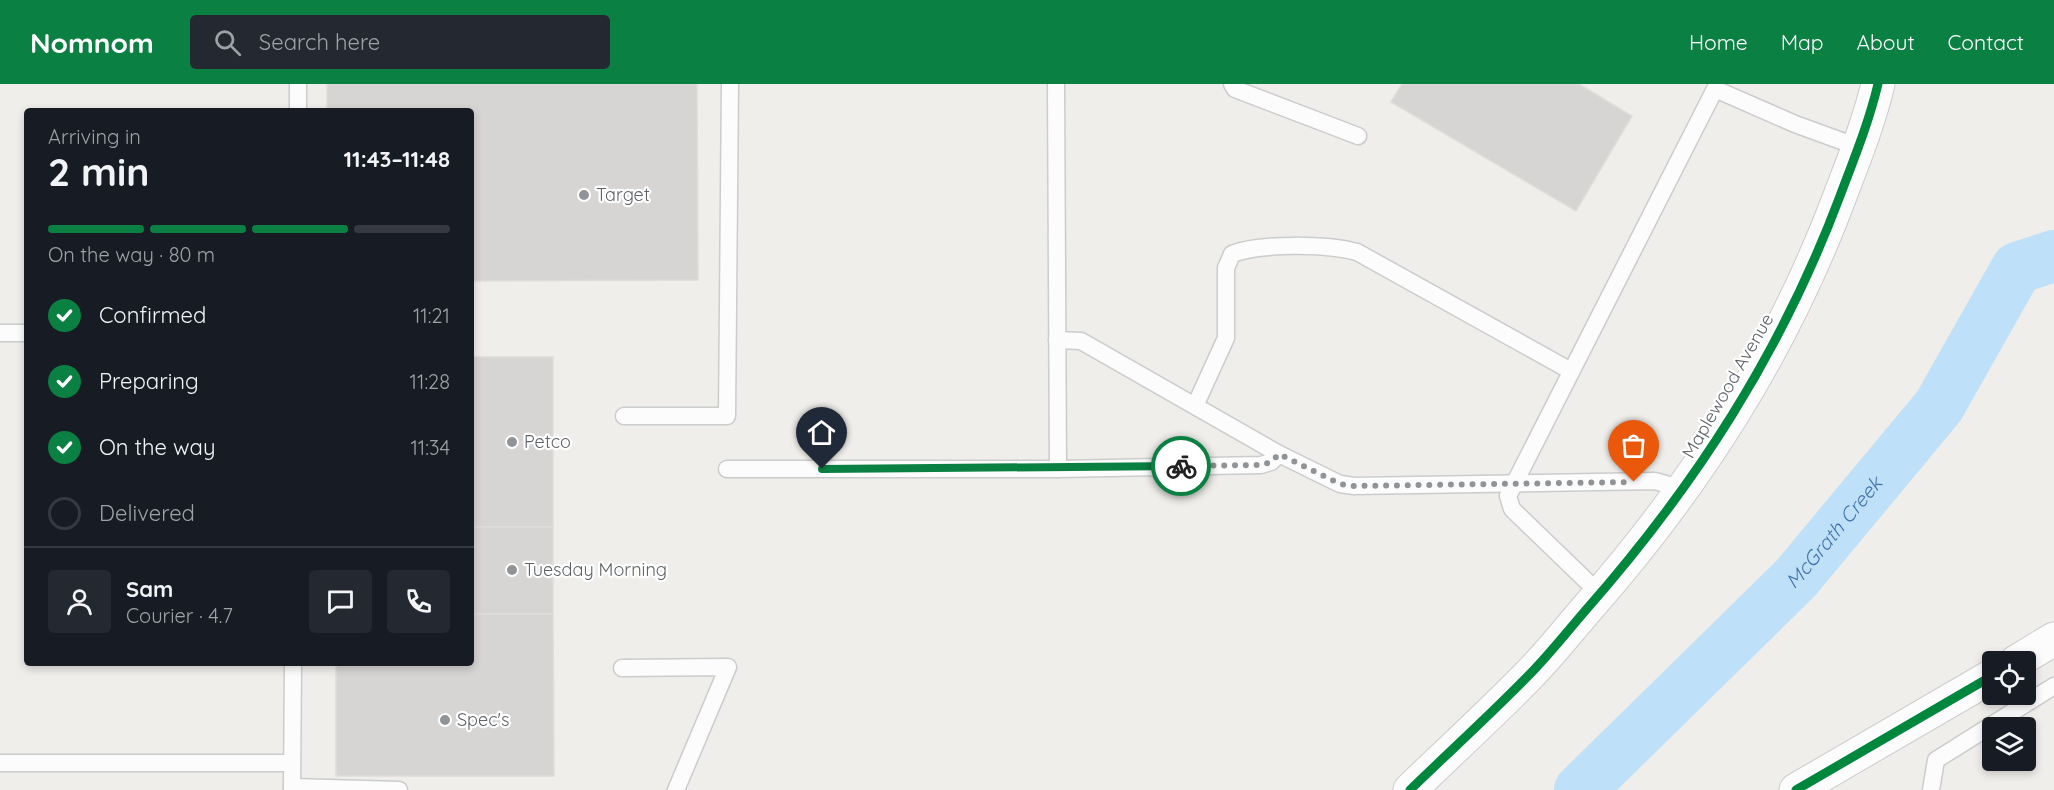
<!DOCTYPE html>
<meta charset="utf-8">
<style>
body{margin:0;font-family:Quicksand,sans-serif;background:#242831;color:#f1f3f6;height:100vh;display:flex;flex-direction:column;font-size:22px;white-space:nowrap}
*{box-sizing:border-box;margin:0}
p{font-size:20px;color:#9ea1a6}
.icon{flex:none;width:33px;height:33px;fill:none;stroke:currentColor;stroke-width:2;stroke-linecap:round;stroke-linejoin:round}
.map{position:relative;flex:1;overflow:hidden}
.side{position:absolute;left:24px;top:24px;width:450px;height:558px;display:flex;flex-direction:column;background:#171b24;border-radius:6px;box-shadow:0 3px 9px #0003}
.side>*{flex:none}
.tools{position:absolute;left:1982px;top:567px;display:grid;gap:12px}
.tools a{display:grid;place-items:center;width:54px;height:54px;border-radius:6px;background:#171b24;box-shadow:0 3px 9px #0003;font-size:30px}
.pin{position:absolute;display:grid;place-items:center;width:51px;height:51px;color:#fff;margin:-62px -26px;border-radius:50% 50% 50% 0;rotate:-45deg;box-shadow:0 0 6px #0007}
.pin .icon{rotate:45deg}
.courier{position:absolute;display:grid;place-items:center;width:60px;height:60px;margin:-30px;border:4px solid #0b8043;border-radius:50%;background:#fff;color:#222;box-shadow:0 2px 8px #0007}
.head em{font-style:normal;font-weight:700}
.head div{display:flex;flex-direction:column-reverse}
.head{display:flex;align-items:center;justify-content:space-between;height:102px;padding:0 24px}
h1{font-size:39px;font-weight:700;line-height:45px}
.bar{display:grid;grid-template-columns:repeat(4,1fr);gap:9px 6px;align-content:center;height:72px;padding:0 24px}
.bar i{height:8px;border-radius:4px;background:#363941}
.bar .on{background:#0b8043}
.bar p{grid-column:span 4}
.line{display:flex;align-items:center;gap:15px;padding:0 24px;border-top:2px solid #363941}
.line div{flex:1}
.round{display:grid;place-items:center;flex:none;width:63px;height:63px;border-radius:6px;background:#242831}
ol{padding:0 24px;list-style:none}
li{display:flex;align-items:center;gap:18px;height:66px}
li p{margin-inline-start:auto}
li .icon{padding:6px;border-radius:50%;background:#0b8043;color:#fff;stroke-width:4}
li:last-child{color:#9ea1a6}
li i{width:33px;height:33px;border:3px solid #363941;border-radius:50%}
header{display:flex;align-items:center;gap:36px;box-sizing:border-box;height:84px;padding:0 30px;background:#0b8043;color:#fff}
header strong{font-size:28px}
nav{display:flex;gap:33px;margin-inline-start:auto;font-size:21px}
.search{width:420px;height:54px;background:#242831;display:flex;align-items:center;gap:15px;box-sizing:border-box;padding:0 21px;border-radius:6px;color:#9ea1a6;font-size:22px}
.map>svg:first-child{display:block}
.water{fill:#bfe0f9}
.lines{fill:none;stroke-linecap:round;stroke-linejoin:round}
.river{stroke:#bfe0f9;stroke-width:52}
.building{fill:#d6d5d3;stroke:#deddd9;stroke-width:1.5}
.service-casing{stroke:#cbcccc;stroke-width:19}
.tertiary-casing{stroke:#cbcccc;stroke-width:35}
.service{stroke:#fdfcfc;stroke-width:16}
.tertiary{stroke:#fdfcfc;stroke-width:33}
.cycleway-casing{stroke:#fff;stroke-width:13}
.cycleway{stroke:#00873e;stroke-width:9}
.done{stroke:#919496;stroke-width:6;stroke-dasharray:0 10.8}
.route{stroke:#0b8043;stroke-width:8}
.poi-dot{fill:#919496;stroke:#fff;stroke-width:2}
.labels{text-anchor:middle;stroke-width:4.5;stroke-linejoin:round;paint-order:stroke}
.poi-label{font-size:18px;fill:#5f6368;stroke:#fff;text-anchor:start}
.street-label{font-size:18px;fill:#5f6368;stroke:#fff}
.water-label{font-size:20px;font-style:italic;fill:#4174aa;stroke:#fff}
</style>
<header>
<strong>Nomnom</strong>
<div class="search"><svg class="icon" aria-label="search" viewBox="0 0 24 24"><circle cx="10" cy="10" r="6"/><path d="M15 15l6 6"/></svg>Search here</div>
<nav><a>Home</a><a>Map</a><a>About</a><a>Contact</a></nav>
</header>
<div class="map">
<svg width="2054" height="706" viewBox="0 0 2054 706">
<rect width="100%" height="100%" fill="#efeeea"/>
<!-- water -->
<path class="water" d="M2054,151V181L2017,184Z"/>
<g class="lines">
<!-- river -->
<path class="river" id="s1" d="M1580,706L1796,494L1939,322L2017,184L2054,172"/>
</g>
<!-- building -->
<g class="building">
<path d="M327,0H697L698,196L471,197V27H327Z"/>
<path d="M1402,0H1579L1632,32L1576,127L1391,18Z"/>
<rect x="471" y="273" width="82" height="170"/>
<rect x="471" y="443" width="82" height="87"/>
<path d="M471,530H553L554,692H336V579H471Z"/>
</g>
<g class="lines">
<!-- service casing -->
<g class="service-casing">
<g id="service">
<path d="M1056,0L1058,385L1261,381L1271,378L1279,370L1340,400L1354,402L1655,397L1683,405"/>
<path d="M1232,0L1235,5L1358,52"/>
<path d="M298,27V0"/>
<path d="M0,249H27"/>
<path d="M1057,256L1081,257L1279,370"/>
<path d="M1195,322L1226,254V184L1232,170C1261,159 1326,160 1357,168L1571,287"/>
<path d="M624,332H727L730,0"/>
<path d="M727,385H1058"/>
<path d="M1600,510L1512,425L1508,412L1715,5L1795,40L1858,63"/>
<path d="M622,584L728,583L676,706"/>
<path d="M0,679H292"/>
<path d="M292,703L399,706"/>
<path d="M292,706L293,579"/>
<path d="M1931,706L1936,676L2054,602"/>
</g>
</g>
<!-- tertiary casing -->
<g class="tertiary-casing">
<g id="tertiary">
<path d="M2016,578L2054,555"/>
<path d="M1410,706C1449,668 1490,631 1528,592C1548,572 1566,549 1585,527C1696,401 1781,269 1840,112C1854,75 1869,38 1878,0"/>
<path d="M1796,706L1992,592"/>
</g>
</g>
<!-- service -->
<use href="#service" class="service"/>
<!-- tertiary -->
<use href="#tertiary" class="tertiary"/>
<!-- cycleway casing -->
<g class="cycleway-casing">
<g id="cycleway">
<path d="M1410,706C1449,668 1490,631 1528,592C1548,572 1566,549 1585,527C1696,401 1781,269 1840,112C1854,75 1869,38 1878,0"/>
<path d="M1796,706L1992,592"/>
</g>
</g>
<!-- cycleway -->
<use href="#cycleway" class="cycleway"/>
</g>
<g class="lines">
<!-- done -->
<path class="done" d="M1181,382L1261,381L1271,378L1279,370L1340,400L1354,402L1634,398"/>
<!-- route -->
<path class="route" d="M822,385L1181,382"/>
</g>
<!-- markers -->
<g class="poi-dot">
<circle cx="584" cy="111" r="6"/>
<circle cx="512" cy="358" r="6"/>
<circle cx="512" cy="486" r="6"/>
<circle cx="445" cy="636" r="6"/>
</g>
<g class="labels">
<!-- poi labels -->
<g class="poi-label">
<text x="596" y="117">Target</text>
<text x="524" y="364">Petco</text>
<text x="524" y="492">Tuesday Morning</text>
<text x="457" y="642">Spec's</text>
</g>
<!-- street labels -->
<g class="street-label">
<text transform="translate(1728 302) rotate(-60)" y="6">Maplewood Avenue</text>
</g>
<!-- water labels -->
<g class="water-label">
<text dy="7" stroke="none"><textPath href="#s1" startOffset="362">McGrath Creek</textPath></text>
</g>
</g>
</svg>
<div class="tools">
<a><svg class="icon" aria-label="locate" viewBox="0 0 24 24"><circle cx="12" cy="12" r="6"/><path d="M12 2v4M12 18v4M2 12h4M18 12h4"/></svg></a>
<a><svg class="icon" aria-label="layers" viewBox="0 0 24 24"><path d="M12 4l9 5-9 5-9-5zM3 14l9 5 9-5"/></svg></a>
</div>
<div class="pin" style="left:1634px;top:398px;background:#ea580c"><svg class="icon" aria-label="bag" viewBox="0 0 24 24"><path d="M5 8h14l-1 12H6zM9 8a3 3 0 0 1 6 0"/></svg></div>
<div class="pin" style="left:822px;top:385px;background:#1f2937"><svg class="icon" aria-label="home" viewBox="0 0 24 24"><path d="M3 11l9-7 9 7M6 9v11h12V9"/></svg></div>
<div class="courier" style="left:1181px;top:382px"><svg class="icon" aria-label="bike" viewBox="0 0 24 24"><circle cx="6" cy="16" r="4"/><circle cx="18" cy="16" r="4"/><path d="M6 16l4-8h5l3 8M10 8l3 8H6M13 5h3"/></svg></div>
<section class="side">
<div class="head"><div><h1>2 min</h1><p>Arriving in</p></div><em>11:43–11:48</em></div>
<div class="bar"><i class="on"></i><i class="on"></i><i class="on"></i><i></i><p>On the way · 80 m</p></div>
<ol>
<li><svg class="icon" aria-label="check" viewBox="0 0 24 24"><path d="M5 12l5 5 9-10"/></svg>Confirmed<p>11:21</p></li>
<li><svg class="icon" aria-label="check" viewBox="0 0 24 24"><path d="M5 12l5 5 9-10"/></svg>Preparing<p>11:28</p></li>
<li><svg class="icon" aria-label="check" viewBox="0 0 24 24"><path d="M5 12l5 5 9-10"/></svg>On the way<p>11:34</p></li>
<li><i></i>Delivered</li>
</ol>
<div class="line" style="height:108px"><a class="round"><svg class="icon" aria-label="person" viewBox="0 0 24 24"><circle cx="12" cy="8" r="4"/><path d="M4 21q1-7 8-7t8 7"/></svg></a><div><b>Sam</b><p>Courier · 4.7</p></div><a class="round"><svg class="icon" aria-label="chat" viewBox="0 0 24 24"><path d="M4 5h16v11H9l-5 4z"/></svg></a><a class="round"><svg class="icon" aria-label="phone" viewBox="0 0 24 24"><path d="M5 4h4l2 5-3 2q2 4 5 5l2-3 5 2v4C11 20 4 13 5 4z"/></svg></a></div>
</section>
</div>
